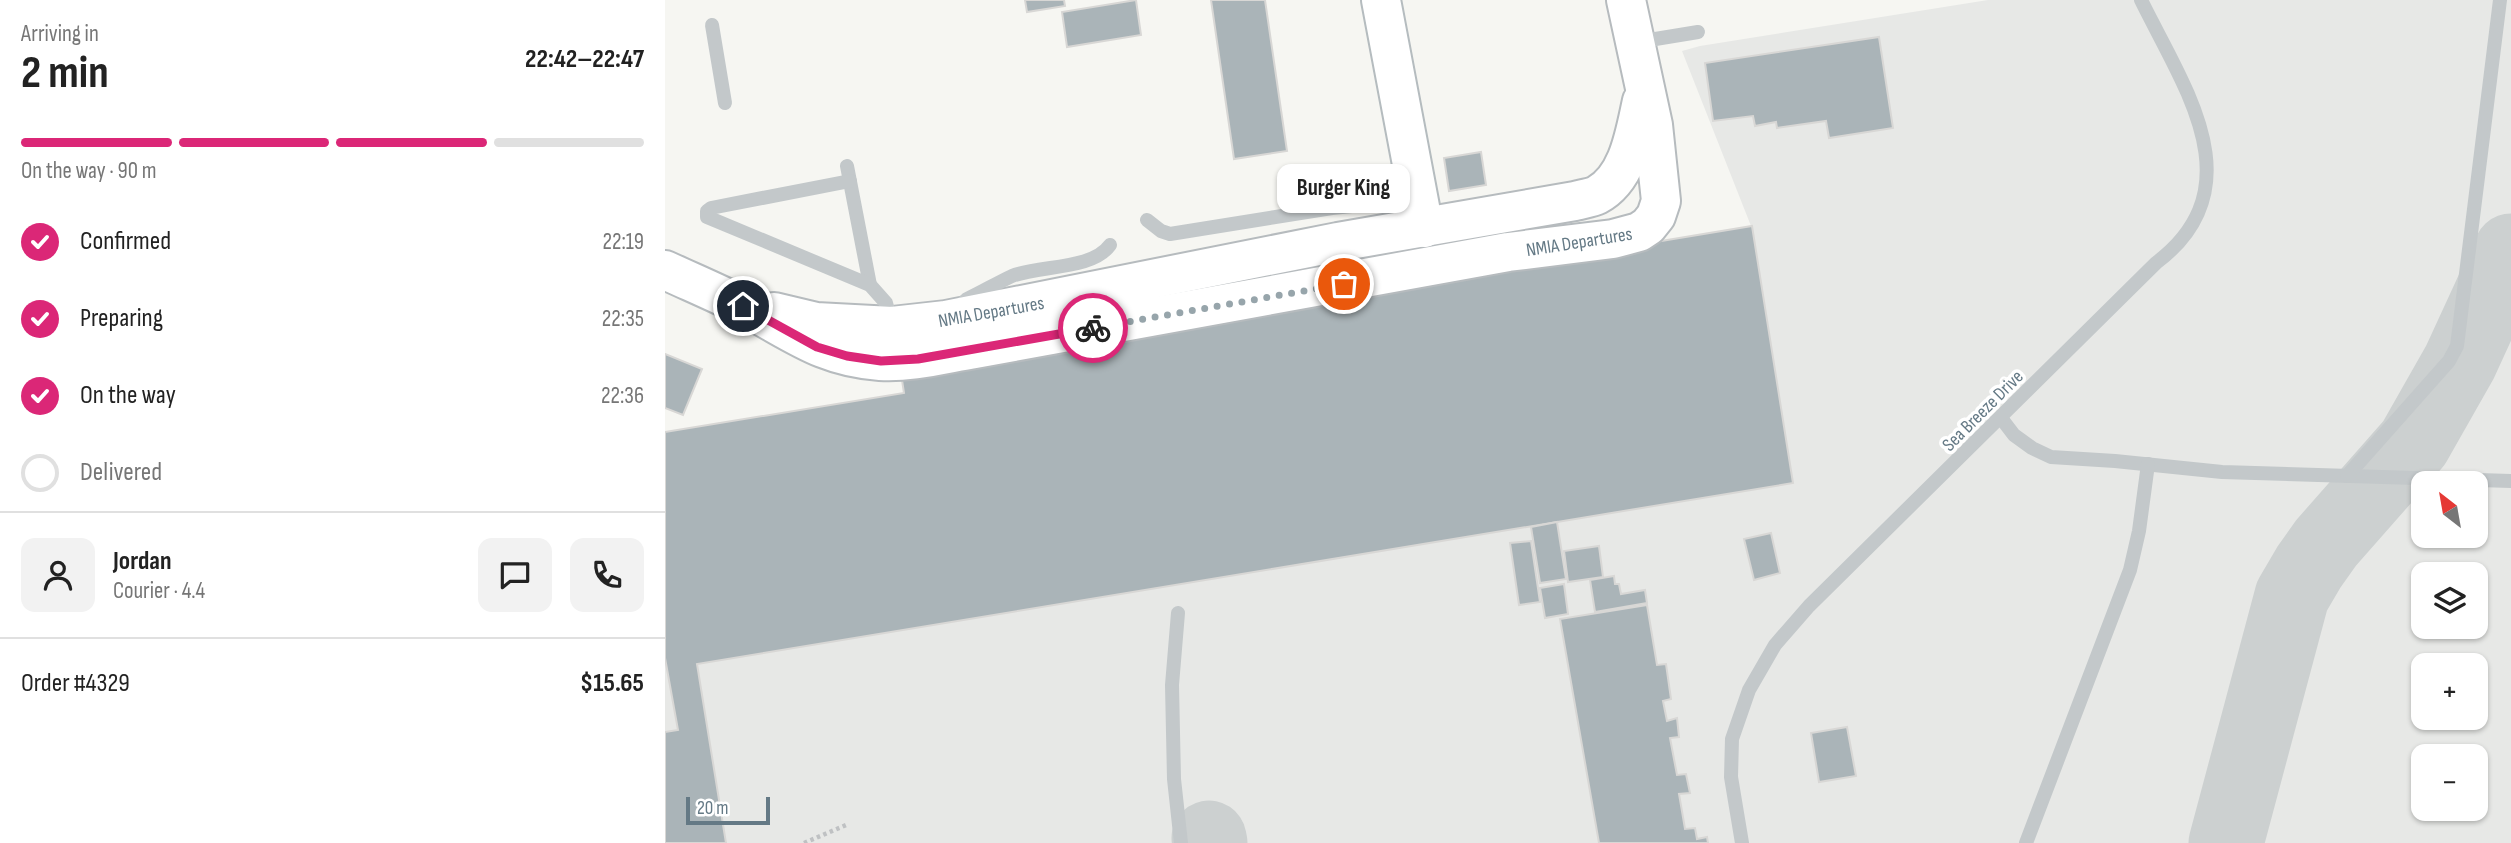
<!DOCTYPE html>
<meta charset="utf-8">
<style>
body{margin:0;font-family:"Sofia Sans Condensed",sans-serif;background:#f2f2f2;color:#222;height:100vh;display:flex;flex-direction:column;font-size:26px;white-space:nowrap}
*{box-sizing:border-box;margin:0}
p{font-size:23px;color:#767676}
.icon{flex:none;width:38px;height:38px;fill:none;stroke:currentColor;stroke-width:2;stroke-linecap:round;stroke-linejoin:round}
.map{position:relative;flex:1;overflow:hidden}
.side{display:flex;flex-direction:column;background:#fff;width:665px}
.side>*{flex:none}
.needle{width:46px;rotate:329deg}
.buttons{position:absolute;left:1746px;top:471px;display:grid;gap:14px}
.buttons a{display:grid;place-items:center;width:77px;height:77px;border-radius:14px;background:#fff;box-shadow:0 2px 5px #0004;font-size:35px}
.scale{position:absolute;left:21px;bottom:18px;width:84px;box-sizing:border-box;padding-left:7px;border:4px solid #647985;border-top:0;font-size:19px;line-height:24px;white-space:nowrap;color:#647985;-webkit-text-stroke:5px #fff;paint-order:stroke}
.pin{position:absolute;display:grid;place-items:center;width:60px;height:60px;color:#fff;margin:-30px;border:4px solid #fff;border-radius:50%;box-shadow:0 2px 7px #0007}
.courier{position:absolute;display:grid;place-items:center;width:70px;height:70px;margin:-35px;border:5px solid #db2777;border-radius:50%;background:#fff;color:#222;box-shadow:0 2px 9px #0007}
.bubble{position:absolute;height:49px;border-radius:14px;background:#fff;box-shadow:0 2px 5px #0004;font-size:23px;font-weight:700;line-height:49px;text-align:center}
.overview em{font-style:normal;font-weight:700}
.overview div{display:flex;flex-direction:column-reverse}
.overview{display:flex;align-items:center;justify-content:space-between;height:119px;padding:0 21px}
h1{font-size:46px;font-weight:700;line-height:52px}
.bar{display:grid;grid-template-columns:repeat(4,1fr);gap:10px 7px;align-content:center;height:84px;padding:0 21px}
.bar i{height:9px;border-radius:5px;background:#e0e0e0}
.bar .on{background:#db2777}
.bar p{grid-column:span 4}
.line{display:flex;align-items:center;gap:18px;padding:0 21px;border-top:2px solid #e0e0e0}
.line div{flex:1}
.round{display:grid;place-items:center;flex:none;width:74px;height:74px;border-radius:14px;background:#f2f2f2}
ol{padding:0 21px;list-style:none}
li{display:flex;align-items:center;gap:21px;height:77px}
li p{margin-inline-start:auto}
li .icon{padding:7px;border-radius:50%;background:#db2777;color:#fff;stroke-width:4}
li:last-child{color:#767676}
li i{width:38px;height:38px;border:4px solid #e0e0e0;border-radius:50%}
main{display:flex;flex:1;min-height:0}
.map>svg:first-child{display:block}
.built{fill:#e7e8e6;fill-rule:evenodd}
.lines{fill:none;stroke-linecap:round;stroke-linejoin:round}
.taxiway{stroke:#ccd0d0;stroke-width:75}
.building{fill:#aab4b8;stroke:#d8d7d5;stroke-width:2}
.secondary-casing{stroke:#b5bcbf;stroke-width:42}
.primary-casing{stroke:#b6bbbe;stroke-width:42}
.path{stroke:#bfc1c3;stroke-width:4.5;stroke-dasharray:3.5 3.5;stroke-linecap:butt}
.service{stroke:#c3c8ca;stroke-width:14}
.secondary{stroke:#fff;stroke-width:38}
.primary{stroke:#fff;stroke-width:38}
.done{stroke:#97a5ab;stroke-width:7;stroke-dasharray:0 12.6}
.route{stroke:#db2777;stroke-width:9}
.labels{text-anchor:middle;stroke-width:7;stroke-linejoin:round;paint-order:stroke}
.street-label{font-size:19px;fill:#647985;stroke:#fff}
</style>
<main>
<section class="side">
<div class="overview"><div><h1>2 min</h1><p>Arriving in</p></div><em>22:42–22:47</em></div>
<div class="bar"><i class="on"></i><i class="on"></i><i class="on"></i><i></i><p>On the way · 90 m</p></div>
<ol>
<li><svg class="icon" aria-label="check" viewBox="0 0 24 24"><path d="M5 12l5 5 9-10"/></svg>Confirmed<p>22:19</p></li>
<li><svg class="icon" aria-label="check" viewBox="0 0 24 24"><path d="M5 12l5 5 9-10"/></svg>Preparing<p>22:35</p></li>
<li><svg class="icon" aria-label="check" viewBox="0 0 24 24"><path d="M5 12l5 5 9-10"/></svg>On the way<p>22:36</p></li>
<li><i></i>Delivered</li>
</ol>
<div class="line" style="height:126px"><a class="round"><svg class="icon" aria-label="person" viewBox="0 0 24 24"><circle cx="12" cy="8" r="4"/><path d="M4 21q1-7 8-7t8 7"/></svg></a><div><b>Jordan</b><p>Courier · 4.4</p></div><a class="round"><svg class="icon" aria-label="chat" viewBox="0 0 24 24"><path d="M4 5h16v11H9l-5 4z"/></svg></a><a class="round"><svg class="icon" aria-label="phone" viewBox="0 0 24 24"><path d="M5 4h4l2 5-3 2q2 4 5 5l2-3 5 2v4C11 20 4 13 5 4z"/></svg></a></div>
<div class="line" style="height:91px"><div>Order #4329</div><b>$15.65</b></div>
</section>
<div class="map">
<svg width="1846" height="843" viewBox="0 0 1846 843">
<rect width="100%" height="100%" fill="#f6f6f2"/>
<!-- built -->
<path class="built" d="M1323,0H1846V843H0V432L239,393L235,367L1086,226L1017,51L1035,46ZM1759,483H1811V536H1759ZM1759,574H1811V626H1759ZM1759,665H1811V718H1759ZM1759,756H1811V808H1759Z"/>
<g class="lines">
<!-- taxiway -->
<g class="taxiway">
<path d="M544,838L545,843"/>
<path d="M1561,843L1627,596L1644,567L1661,543L1749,443L1795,362L1846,251"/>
</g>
</g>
<!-- building -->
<g class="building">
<path d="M360,0H399L400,6L362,12Z"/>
<path d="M471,0L476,35L402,47L397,12Z"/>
<path d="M546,0H600L622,151L569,159Z"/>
<path d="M1214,37L1228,128L1164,138L1161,121L1112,128L1111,122L1090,126L1088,116L1048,121L1040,63Z"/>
<path d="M816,152L821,185L784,191L779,158Z"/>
<path d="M1087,226L1128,483L32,664L61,843H0V732L13,730L0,658V432L239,393L235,367Z"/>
<path d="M0,354L37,369L18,415L0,408Z"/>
<path d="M892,522L901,579L875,583L866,527Z"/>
<path d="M1106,533L1115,573L1089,580L1079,539Z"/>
<path d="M866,541L875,602L854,605L845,543Z"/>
<path d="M934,546L938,577L903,582L899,551Z"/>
<path d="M949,576L950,584H954L956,594L980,590L982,603L930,612L925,580Z"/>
<path d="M899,584L903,614L880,618L875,588Z"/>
<path d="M982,605L992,665L1001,664L1006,699L998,701L1002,721L1012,718L1014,737L1005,738L1012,775L1021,774L1025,793L1014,794L1020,829L1030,828L1032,839L1042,837L1043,843H934L895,619Z"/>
<path d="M1182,727L1191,776L1154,782L1146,733Z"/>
</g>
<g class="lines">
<!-- secondary casing -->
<g class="secondary-casing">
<path id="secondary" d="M716,0L759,228"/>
</g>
<!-- primary casing -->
<g class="primary-casing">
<g id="primary">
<path d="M0,270C26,282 52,293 78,306C127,331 156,357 215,361C246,363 279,354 310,349L843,252L948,239L974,232L983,226L991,216L996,201L988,125L961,0"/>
<path d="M109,312L151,322L227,326L281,320L673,242L910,201C917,199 926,198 932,195C964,178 970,132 977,101"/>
</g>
</g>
<!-- path -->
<path class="path" d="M139,843L181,825"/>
<!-- service -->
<g class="service">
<path d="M47,25L60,103"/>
<path d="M972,42L1033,32"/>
<path d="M182,166L205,285"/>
<path d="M185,181L46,208L42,211V217L205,285L221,303L226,322"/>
<path d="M482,220L496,231L505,234L667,208L717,203L750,195"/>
<path d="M297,304L302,299C317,292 332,283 347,276C375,265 427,270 445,245"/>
<path d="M1336,418L1349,435L1367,448L1386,457L1450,461L1557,472L1846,481"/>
<path d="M1682,476L1784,361L1792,346L1835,0"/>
<path d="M513,613L507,685L509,779L516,843"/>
<path d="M1077,843L1066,777L1067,739L1084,690L1110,645L1144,606L1491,263C1592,187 1518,86 1476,0"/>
<path d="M1361,843L1465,570L1474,531L1483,464"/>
</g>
<!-- secondary -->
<use href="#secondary" class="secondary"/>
<!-- primary -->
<use href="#primary" class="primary"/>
</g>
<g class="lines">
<!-- done -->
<path class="done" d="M428,328L679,284"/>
<!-- route -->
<path class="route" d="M78,306L152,347L182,356L216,361L253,359L428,328"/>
</g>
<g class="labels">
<!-- street labels -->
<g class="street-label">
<text transform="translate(914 241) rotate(-9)" y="7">NMIA Departures</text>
<text transform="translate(326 311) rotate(-10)" y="7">NMIA Departures</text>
<text transform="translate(1317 410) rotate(-45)" y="7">Sea Breeze Drive</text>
</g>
</g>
</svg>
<div class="buttons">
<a><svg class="needle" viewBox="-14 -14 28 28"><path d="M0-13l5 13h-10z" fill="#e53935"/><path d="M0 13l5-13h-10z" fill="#767676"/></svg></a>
<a><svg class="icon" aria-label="layers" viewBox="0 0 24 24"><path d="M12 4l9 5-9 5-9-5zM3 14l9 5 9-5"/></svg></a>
<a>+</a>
<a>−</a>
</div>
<div class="scale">20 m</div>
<div class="pin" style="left:679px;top:284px;background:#ea580c"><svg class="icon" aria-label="bag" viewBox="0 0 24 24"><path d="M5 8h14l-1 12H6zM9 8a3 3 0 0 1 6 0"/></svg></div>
<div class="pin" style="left:78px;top:306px;background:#1f2937"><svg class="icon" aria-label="home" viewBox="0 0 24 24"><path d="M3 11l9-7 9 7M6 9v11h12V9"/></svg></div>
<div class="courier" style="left:428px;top:328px"><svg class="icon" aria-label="bike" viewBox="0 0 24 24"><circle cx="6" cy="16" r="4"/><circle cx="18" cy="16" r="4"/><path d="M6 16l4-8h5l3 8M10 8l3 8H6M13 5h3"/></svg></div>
<div class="bubble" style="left:612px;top:164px;width:133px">Burger King</div>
</div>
</main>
